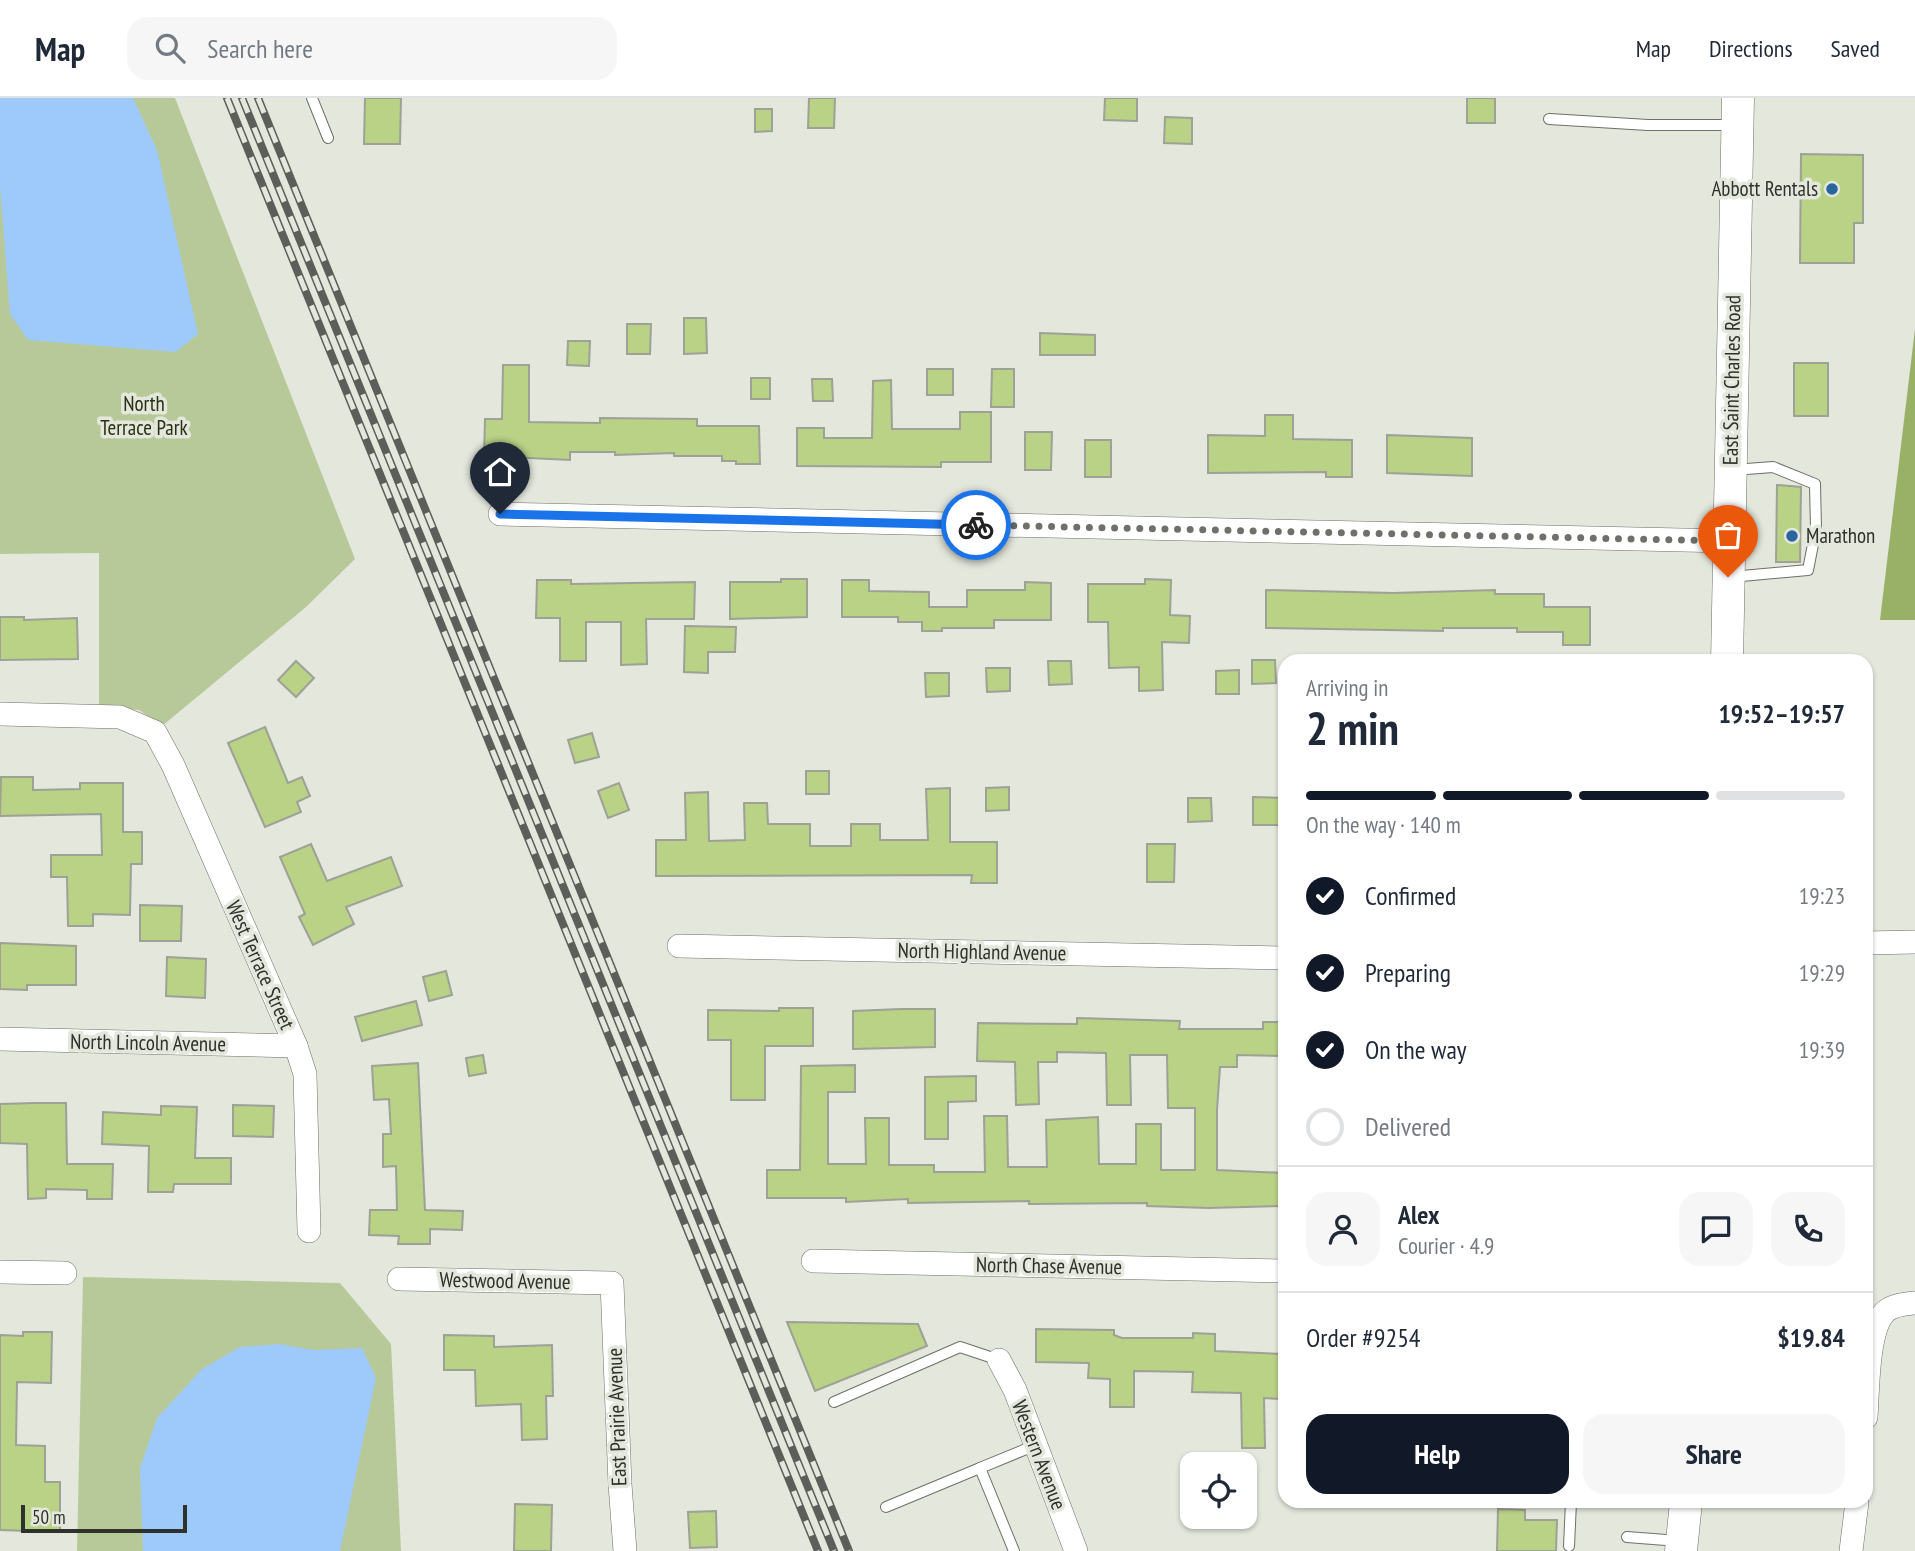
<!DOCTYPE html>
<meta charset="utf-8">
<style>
body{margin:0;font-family:"PT Sans Narrow",sans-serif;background:#f6f6f7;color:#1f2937;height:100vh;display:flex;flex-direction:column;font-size:26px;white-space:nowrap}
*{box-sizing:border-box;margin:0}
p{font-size:23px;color:#747a83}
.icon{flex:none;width:38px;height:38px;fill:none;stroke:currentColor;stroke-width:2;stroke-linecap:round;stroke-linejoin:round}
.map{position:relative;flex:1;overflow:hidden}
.panel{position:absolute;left:1278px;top:556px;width:595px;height:854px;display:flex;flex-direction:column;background:#fff;border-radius:21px;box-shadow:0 2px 5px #0004}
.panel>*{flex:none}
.buttons{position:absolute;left:1180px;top:1354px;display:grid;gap:14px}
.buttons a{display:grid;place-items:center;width:77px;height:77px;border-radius:14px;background:#fff;box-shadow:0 2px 5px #0004;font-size:35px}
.scale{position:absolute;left:21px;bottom:18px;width:166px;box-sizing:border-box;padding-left:7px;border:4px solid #2f312d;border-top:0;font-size:19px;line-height:24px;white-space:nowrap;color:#2f312d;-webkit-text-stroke:5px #e3e7dc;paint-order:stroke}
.pin{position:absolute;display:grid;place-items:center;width:60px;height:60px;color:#fff;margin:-72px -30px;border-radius:50% 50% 50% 0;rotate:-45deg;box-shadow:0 0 7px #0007}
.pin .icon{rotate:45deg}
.courier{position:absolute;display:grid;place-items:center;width:70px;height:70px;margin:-35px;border:5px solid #1a73e8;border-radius:50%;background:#fff;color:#222;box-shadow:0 2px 9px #0007}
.head em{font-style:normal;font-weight:700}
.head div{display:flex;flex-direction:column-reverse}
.head{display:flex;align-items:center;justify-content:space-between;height:119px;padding:0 28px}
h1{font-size:46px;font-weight:700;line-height:52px}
.bar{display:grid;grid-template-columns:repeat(4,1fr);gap:10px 7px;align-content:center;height:84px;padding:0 28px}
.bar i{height:9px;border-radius:5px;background:#e0e1e3}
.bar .on{background:#111827}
.bar p{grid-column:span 4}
.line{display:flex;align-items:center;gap:18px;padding:0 28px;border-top:2px solid #e0e1e3}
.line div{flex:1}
.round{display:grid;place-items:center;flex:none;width:74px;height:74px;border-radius:21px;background:#f6f6f7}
ol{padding:0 28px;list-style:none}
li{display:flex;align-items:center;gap:21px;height:77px}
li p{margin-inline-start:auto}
li .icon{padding:7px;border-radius:50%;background:#111827;color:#fff;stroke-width:4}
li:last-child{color:#747a83}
li i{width:38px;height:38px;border:4px solid #e0e1e3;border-radius:50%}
.primary-button{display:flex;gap:14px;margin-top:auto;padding:14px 28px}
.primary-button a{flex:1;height:80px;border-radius:21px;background:#111827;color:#fff;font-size:28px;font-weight:700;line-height:80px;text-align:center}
.primary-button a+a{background:#f6f6f7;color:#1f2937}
header{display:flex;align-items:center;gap:42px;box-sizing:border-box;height:98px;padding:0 35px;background:#fff;border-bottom:2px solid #e0e1e3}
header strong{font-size:33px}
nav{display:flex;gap:38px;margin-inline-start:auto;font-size:24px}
.search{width:490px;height:63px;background:#f6f6f7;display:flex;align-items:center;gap:18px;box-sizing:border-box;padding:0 24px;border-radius:21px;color:#747a83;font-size:26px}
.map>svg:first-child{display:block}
.green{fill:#b8c999}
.forest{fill:#99b167}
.water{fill:#9dcafa}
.building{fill:#b9d286;stroke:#9da196;stroke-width:2}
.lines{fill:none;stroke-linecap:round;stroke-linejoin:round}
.service-casing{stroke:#6c7066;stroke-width:12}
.minor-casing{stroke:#6c7066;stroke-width:24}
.secondary-casing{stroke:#6c7066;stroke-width:33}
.service{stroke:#fff;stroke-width:10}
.minor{stroke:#fff;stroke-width:23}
.secondary{stroke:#fff;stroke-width:32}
.rail-casing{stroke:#5c5e59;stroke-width:8}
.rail{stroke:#e3e7dc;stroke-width:5;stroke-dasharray:16;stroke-linecap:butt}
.done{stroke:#6e716a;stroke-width:7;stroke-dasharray:0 12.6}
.route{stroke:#1a73e8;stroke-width:9}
.poi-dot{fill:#2a659d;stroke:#e3e7dc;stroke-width:2.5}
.labels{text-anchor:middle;stroke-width:7;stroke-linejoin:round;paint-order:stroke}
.poi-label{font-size:21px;fill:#2f312d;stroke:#e3e7dc;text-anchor:end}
.street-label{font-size:21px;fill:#2f312d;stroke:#e3e7dc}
.park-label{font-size:21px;fill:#283111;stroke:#e3e7dc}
</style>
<header>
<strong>Map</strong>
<div class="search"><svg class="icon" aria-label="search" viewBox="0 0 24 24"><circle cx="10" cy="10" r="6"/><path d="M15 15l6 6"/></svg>Search here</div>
<nav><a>Map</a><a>Directions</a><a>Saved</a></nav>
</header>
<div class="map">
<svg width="1915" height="1453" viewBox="0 0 1915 1453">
<rect width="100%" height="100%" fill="#e3e7dc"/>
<!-- green -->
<g class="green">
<path d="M0,0H175L355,461L306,509L162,628L139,612L99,608V455L0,456Z"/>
<path d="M83,1179L340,1185L391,1246L401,1453H77Z"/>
</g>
<!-- forest -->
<path class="forest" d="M1915,231V522H1880Z"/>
<!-- water -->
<g class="water">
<path d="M0,0H133L157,52L198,236L176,254L28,242L10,216L0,89Z"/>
<path d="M279,1246L313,1252L362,1250L376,1280L340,1453H143L140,1370L157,1320L202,1271L240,1249Z"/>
</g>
<!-- building -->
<g class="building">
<path d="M365,0H401L400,46H364Z"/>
<path d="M809,0H835L834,30H808Z"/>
<path d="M1105,0H1137V23L1104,22Z"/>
<rect x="1467" y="0" width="28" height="25"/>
<path d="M755,11H772V33L755,34Z"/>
<path d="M1165,19L1192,20V46L1164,45Z"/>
<path d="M1801,56L1863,57V125H1854V165H1800Z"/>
<path d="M684,220H706L707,255L684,256Z"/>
<path d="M627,226H651L650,256H627Z"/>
<path d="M1040,235L1095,237V257H1040Z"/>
<path d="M568,243H590L589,268L567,267Z"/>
<rect x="1794" y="265" width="34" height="53"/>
<path d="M503,267H529V324L600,325V320L697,321V328H759L760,366H736V363H722V358H674V355L615,357V354H570V362L484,358L485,321H502Z"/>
<rect x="927" y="271" width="26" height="26"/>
<path d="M992,271H1014V309H991Z"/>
<rect x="751" y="280" width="19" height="21"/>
<path d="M812,281H832L833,303H813Z"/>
<path d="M891,282L892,331H960V314H991V364H941V369L797,368V330H824V340H872L873,283Z"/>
<path d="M1265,317H1293V341L1352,342V379H1326V374L1208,375V337L1265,338Z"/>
<path d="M1025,334H1052L1051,372H1025Z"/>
<path d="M1387,337L1472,340V378L1387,375Z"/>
<rect x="1085" y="342" width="26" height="37"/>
<path d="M1777,387L1801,389L1800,464H1776Z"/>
<path d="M781,481H807V519L730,521V484H781Z"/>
<path d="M1145,481L1171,482L1170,517L1190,518L1189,545L1162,544L1163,592L1139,593V569L1109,570L1108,524H1088V486H1145Z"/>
<path d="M537,482H571V486L695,484L694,521H646L647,566L621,567V524H586V563H560V520H536Z"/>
<path d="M842,482H869V493L929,494V509H967V492H1025V484L1051,485V522H994V530H942V533H922V524H898V519H842Z"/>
<path d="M1266,492L1393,495L1495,492V496H1544V509H1590V547H1563V534H1517V530H1443V533L1266,530Z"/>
<path d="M0,519H24V522L77,520L78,561L0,562Z"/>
<path d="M685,528L736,529L735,554H708V575L684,574Z"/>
<path d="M1252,562H1275L1276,585L1252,586Z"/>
<path d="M296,563L314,580L296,599L278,582Z"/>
<path d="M1048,563H1071L1072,586L1049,587Z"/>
<path d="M986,570H1010V593L987,594Z"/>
<path d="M1239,572V596H1216V573Z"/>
<path d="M925,575H949V598L926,599Z"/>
<path d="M265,629L288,685L302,679L310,698L297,704L301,714L265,729L228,645Z"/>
<path d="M592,635L599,659L575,665L568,642Z"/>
<rect x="806" y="673" width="23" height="23"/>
<path d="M1,679H33V692L80,691V685H123V734H142V766H131L130,817L93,816V828H68L67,779H51V757H102L101,716L0,718Z"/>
<path d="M619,685L629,712L608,720L598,693Z"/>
<path d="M1009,689V712L986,713V690Z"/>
<path d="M950,690V744H997V785H971L972,777L656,778V742H686L685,695L708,694L709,743L745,742L744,705H767L768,726H810V748H851V726H880V742H928L926,691Z"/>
<path d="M1253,699L1284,700V727H1253Z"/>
<path d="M1188,700H1211L1212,723L1188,724Z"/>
<path d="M311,746L327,783L391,759L402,788L346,809L354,826L313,847L299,819L305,816L280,759Z"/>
<path d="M1147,746H1175L1174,784H1147Z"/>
<path d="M140,807L182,808L181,843H140Z"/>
<path d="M0,845L76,848V887H27V892L0,891Z"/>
<path d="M167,859L206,861L205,900L166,898Z"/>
<path d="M446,873L452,897L429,903L423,879Z"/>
<path d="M416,903L422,927L362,943L355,919Z"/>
<path d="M779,910H813V948H765V1002H731V942H708V912L779,913Z"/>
<path d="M901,911H935V949L853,951V913Z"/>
<path d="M1077,920L1180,923L1179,931H1263V924H1284V958L1237,957V969H1220L1217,1012V1072L1284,1075V1108L1209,1110L1147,1108V1105L1029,1106V1103L908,1105V1101L846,1104V1100H767V1072H800L801,968L855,967V994H828V1066H866L865,1020H889V1067H934V1074H985L984,1018H1007L1008,1069H1047L1046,1022L1098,1019L1099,1066H1136V1026H1161V1072H1195V1010H1168L1167,957H1130L1131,1007H1107L1106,955L1057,954V964H1038L1039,1006L1016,1007L1015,964L977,963L978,925L1077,926Z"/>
<path d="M483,957L486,975L469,978L466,960Z"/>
<path d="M418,965L425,1112L463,1113L462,1132L430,1131V1146H398L399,1138L369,1137L370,1112H397L396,1068L383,1069V1036H391L389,1001L374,1002L372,968Z"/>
<path d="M976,978V1003L948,1004V1041H925V979Z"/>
<path d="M35,1005H66L67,1066H113L112,1101H87V1092L46,1091V1100L28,1101L27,1046L0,1045V1006Z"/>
<path d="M233,1007L274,1008L273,1039L233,1038Z"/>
<path d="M161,1008L197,1009L195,1060H231V1086H174L173,1094H148L149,1048L102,1046L103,1014L161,1017Z"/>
<path d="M787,1224L918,1226L927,1248L815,1293Z"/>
<path d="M1036,1231L1114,1232V1237L1122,1240H1193V1235L1215,1236V1253L1281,1256L1280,1301L1264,1300L1265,1350H1242L1241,1295L1192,1294L1193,1274L1134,1273V1309H1110V1281L1088,1280L1089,1265L1036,1264Z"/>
<path d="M23,1234H52L51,1285L17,1284L16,1347L45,1348V1384H60V1434L0,1432V1237L23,1238Z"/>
<path d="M444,1237L494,1238V1249L552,1247L553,1298H546L547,1341L522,1342L521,1306L476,1308L475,1272H444Z"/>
<path d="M515,1406L552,1407L551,1453H514Z"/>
<path d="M1498,1411L1525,1412V1422H1557L1556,1453H1497Z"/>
<path d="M716,1413L717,1449L690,1450L688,1414Z"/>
</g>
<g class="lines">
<!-- service casing -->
<g class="service-casing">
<g id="service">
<path d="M312,0L328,40"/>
<path d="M1549,21L1648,27H1735"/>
<path d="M1731,479L1808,472L1816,431L1815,386L1773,369L1733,372"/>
<path d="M834,1304L960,1249L999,1262"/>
<path d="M886,1409L980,1370"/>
<path d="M1627,1439L1679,1443"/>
<path d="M1569,1448L1571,1404"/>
<path d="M1014,1453L980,1370L1036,1347"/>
</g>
</g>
<!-- minor casing -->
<g class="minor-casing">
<g id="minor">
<path d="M500,416L1728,443"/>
<path d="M0,616L120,619L155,634L173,667L296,948L305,976L309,1133"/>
<path d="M1866,845L1915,844"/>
<path d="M679,848L1284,860"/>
<path d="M0,941L296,948"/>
<path d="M813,1163L1284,1173"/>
<path d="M0,1174L65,1175"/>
<path d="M399,1181L612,1185L620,1386L625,1453"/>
<path d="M999,1262L1015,1292L1076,1453"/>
<path d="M1866,1319C1868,1294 1867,1234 1884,1215C1891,1207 1905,1206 1915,1205"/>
<path d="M1851,1453L1857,1404"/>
</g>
</g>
<!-- secondary casing -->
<g class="secondary-casing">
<g id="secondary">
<path d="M1727,564L1738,0"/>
<path d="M1681,1453L1686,1404"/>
</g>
</g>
<!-- service -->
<use href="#service" class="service"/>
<!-- minor -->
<use href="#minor" class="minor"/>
<!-- secondary -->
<use href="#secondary" class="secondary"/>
<!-- rail casing -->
<g class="rail-casing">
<g id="rail">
<path d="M227,0L818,1453"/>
<path d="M242,0L834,1453"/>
<path d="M258,0L849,1453"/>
</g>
</g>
<!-- rail -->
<use href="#rail" class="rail"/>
</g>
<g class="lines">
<!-- done -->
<path class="done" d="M976,427L1728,443V479"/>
<!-- route -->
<path class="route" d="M500,416L976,427"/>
</g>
<!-- markers -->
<g class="poi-dot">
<circle cx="1832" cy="91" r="7"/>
<circle cx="1792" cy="438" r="7"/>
</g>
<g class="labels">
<!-- poi labels -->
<g class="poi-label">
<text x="1818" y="98">Abbott Rentals</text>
<text x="1806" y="445" text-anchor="start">Marathon</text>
</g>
<!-- street labels -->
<g class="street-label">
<text transform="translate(1732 282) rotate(-89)" y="7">East Saint Charles Road</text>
<text transform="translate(982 854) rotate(1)" y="7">North Highland Avenue</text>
<text transform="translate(260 867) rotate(66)" y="7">West Terrace Street</text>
<text transform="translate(148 945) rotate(1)" y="7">North Lincoln Avenue</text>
<text transform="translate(1049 1168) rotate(1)" y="7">North Chase Avenue</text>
<text transform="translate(505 1183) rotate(1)" y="7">Westwood Avenue</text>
<text transform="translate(617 1319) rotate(-92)" y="7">East Prairie Avenue</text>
<text transform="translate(1039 1357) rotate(69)" y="7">Western Avenue</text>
</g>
<!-- park labels -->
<g class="park-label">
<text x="144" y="313">North<tspan x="144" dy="24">Terrace Park</tspan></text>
</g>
</g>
</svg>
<div class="buttons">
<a><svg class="icon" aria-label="locate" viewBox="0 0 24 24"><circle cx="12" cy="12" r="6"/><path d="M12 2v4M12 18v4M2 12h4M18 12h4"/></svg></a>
</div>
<div class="scale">50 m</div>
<div class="pin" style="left:1728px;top:479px;background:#ea580c"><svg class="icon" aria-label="bag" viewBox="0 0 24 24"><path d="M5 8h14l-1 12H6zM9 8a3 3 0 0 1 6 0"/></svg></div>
<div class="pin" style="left:500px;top:416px;background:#1f2937"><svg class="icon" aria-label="home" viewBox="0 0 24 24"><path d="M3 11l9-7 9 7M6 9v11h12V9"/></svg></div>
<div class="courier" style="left:976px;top:427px"><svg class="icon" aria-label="bike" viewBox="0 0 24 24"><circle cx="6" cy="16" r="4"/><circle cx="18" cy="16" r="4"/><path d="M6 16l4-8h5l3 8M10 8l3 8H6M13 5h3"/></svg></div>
<section class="panel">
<div class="head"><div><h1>2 min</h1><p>Arriving in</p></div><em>19:52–19:57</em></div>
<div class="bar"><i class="on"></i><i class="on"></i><i class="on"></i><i></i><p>On the way · 140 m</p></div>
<ol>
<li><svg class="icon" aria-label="check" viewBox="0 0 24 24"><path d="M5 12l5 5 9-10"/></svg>Confirmed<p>19:23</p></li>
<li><svg class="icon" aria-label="check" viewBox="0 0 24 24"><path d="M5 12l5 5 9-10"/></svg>Preparing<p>19:29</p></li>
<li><svg class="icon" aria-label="check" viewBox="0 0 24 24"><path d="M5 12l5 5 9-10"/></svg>On the way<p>19:39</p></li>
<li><i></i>Delivered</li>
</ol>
<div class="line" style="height:126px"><a class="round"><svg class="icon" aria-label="person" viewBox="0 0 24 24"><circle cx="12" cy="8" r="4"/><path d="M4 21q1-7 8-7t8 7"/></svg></a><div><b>Alex</b><p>Courier · 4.9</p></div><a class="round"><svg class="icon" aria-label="chat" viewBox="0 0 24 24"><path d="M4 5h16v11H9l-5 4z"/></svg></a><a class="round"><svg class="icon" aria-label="phone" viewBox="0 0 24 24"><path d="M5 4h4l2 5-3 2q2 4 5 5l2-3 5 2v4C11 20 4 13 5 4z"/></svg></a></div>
<div class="line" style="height:91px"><div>Order #9254</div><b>$19.84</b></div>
<div class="primary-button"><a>Help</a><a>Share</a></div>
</section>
</div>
